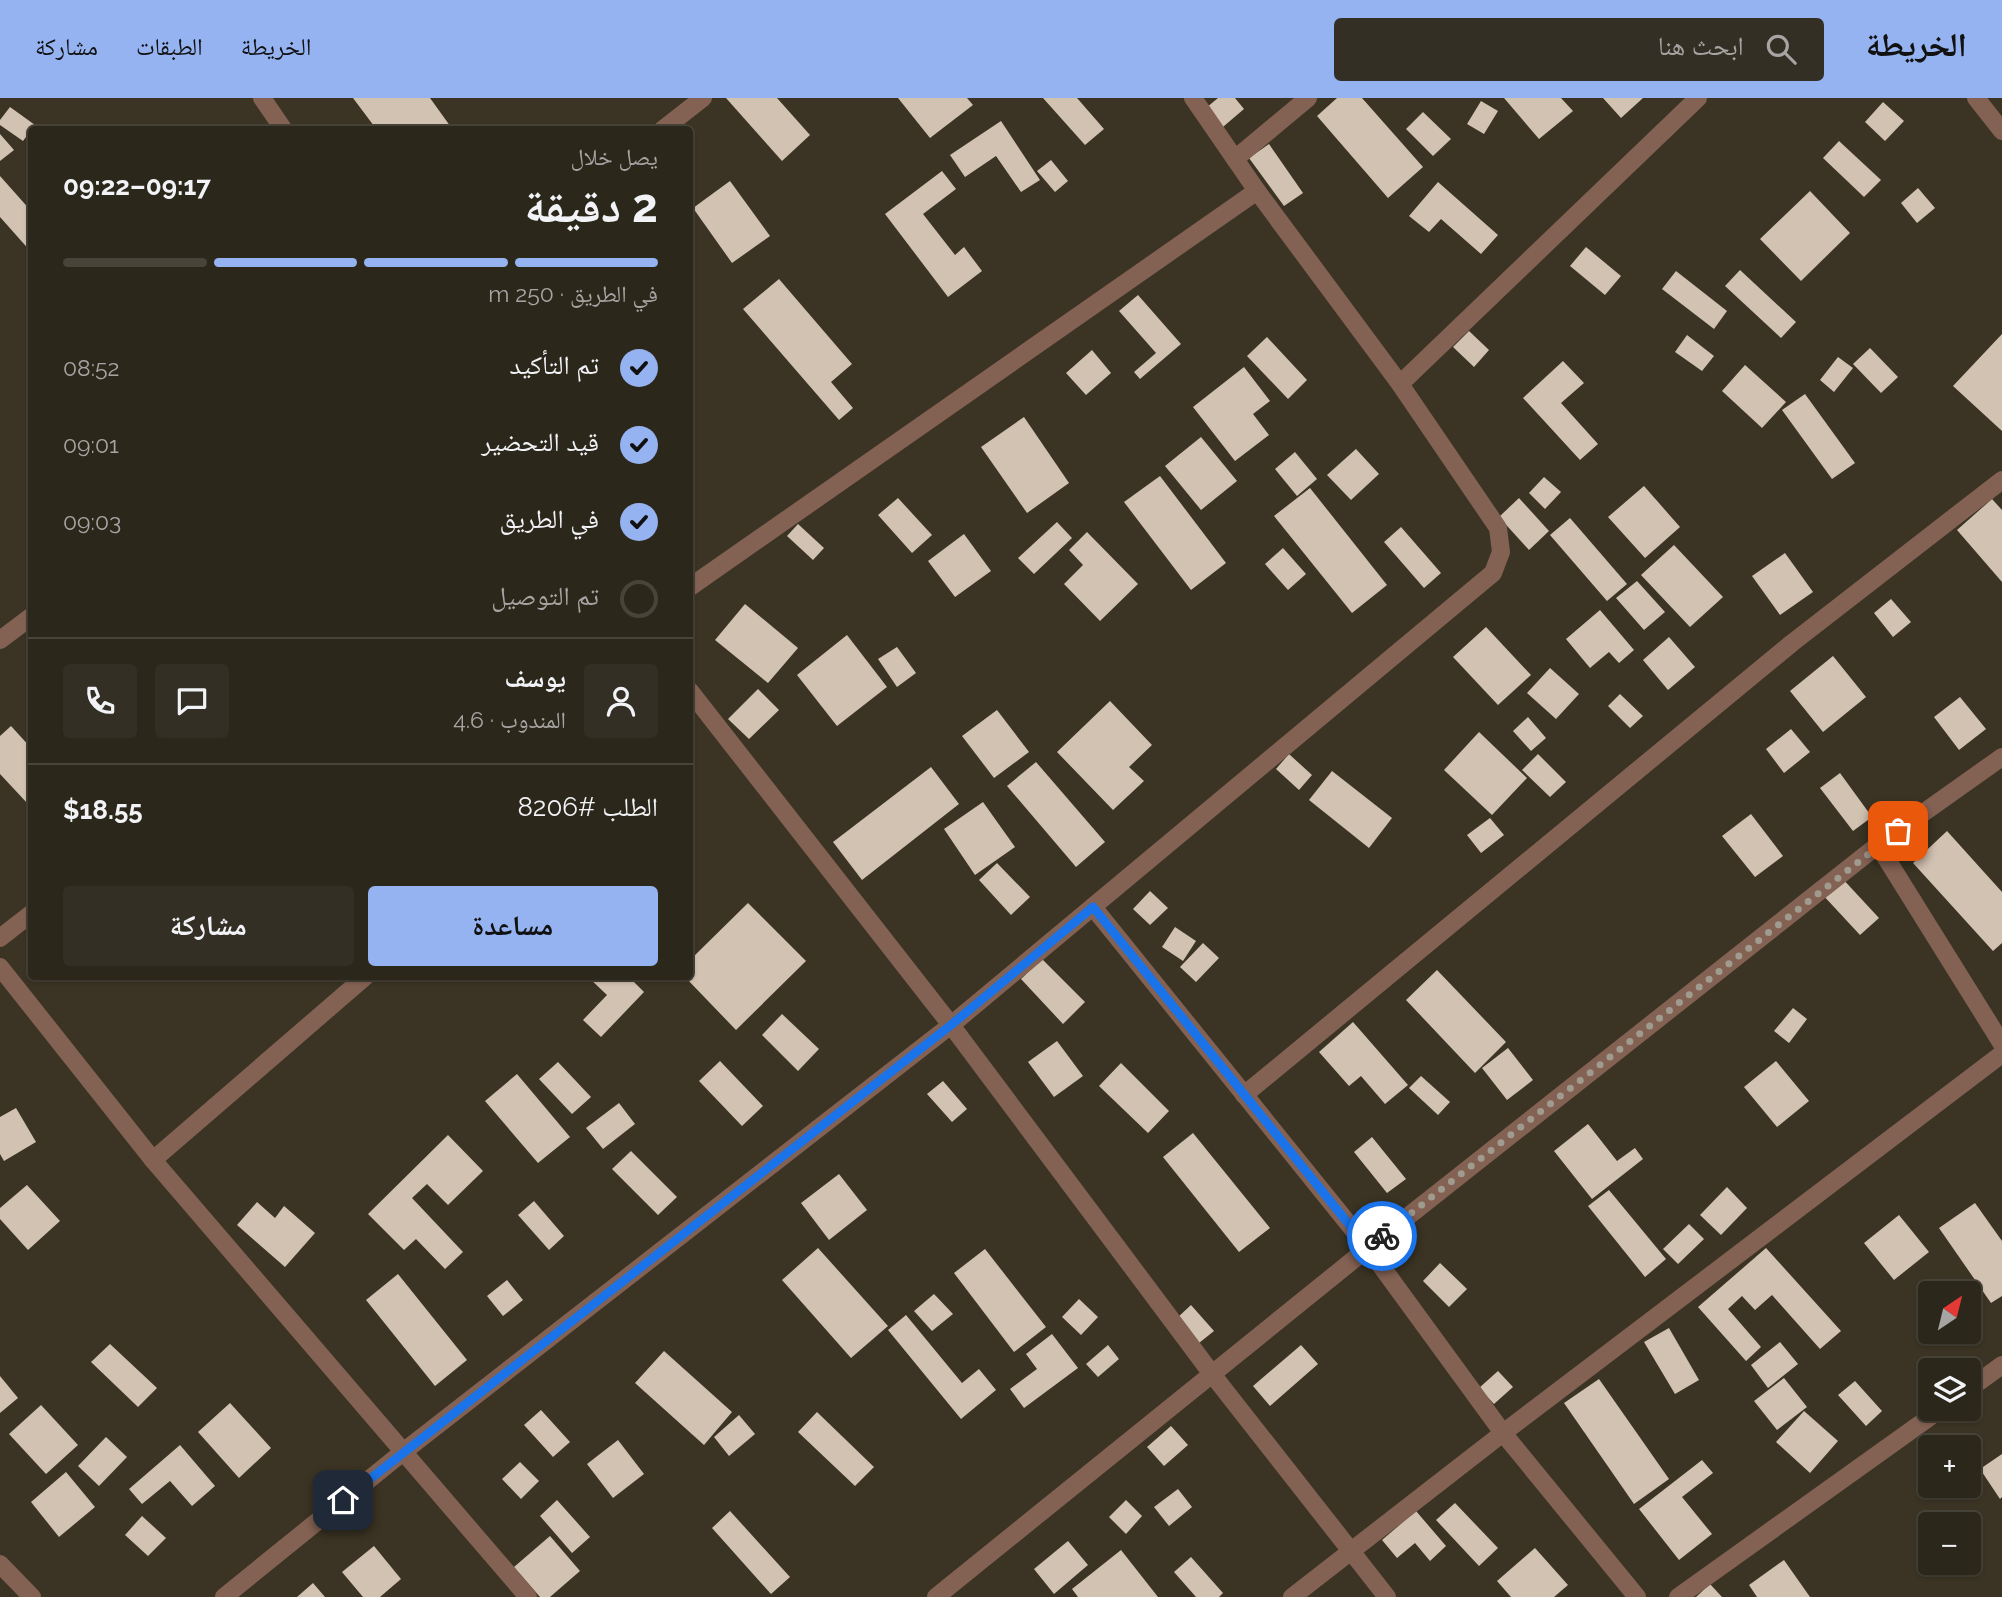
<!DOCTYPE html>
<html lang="ar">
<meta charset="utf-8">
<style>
body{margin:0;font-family:Raleway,"Noto Naskh Arabic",sans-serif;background:#342f24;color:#f1f3f6;direction:rtl;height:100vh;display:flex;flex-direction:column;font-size:26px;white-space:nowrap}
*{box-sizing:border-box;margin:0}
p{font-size:23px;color:#a6a5a3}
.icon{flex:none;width:38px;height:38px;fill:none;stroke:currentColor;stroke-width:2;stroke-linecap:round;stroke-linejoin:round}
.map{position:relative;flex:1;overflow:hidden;direction:ltr}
.drawer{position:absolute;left:28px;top:28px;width:665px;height:854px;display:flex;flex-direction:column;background:#2c271b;border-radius:7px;box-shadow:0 2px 5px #0004,0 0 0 2px #48443a;direction:rtl}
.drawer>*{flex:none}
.needle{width:46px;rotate:35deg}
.fabs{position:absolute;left:1918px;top:1183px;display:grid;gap:14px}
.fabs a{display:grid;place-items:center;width:63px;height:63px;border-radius:7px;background:#2c271b;box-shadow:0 2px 5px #0004,0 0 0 2px #48443a;font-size:35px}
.pin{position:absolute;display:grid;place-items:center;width:60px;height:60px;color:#fff;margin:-30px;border-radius:14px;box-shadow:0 4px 10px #0006}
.courier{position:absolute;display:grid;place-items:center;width:70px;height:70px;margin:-35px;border:5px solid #1a73e8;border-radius:50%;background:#fff;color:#222;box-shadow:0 2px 9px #0007}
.summary em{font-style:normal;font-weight:700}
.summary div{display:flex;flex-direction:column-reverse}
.summary{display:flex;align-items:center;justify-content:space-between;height:119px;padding:0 35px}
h1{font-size:46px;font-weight:700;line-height:52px}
.bar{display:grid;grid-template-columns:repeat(4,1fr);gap:10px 7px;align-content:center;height:84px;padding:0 35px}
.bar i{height:9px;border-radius:5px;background:#48443a}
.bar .current{background:#95b2f1}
.bar p{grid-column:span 4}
.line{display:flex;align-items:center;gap:18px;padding:0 35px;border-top:2px solid #48443a}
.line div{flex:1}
.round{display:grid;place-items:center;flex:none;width:74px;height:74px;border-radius:7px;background:#342f24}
ol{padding:0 35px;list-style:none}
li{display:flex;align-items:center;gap:21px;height:77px}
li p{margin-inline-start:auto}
li .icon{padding:7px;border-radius:50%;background:#95b2f1;color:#111;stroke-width:4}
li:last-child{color:#a6a5a3}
li i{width:38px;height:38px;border:4px solid #48443a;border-radius:50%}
.cta{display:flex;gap:14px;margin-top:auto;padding:14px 35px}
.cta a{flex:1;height:80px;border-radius:7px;background:#95b2f1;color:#111;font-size:28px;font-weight:700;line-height:80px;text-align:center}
.cta a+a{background:#342f24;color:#f1f3f6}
header{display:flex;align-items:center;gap:42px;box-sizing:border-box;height:98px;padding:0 35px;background:#95b2f1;color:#111}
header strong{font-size:33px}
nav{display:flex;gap:38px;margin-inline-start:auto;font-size:24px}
.search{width:490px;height:63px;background:#342f24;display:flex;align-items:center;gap:18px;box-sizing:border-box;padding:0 24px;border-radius:7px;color:#a6a5a3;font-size:26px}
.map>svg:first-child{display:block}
.building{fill:#d2c2b2}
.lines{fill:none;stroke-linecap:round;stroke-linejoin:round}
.minor{stroke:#846253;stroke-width:18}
.done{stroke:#a09b8f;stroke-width:7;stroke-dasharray:0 12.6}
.route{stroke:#1a73e8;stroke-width:9}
</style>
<header>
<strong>الخريطة</strong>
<div class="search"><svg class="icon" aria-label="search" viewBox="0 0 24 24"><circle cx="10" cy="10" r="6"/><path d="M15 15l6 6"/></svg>ابحث هنا</div>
<nav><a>الخريطة</a><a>الطبقات</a><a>مشاركة</a></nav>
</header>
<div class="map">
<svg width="2002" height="1499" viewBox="0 0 2002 1499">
<rect width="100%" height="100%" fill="#3b3424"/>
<!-- building -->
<g class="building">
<path d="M353,0H430L453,32H377Z"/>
<path d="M726,0H777L810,37L782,63Z"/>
<path d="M898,0H967L973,7L930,40Z"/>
<path d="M1043,0H1077L1104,31L1085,47Z"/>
<path d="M1218,0H1235L1244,11L1217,34L1200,15Z"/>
<path d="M1337,0H1362L1423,69L1388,100L1317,18Z"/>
<path d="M1504,0H1561L1573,13L1539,41Z"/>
<path d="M1603,0H1643L1621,20Z"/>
<path d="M1481,3L1498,13L1484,36L1467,26Z"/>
<path d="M1883,4L1904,23L1885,43L1865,24Z"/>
<path d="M10,9L35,27L23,43L0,27V22Z"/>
<path d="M1423,14L1451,41L1433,58L1406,31Z"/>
<path d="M1001,23L1040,82L1021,94L996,58L965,79L950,57Z"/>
<path d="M0,36L14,52L0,63Z"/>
<path d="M1839,43L1881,82L1864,99L1823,60Z"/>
<path d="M1269,46L1303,95L1284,108L1249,60Z"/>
<path d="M1051,62L1068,83L1055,94L1037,73Z"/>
<path d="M942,73L956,91L923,116L955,157L964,149L982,173L948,199L885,116Z"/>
<path d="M0,78L32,114V155L0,119Z"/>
<path d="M730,83L770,138L732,165L693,110Z"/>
<path d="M1438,84L1498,137L1481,156L1441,121L1429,134L1409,118Z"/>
<path d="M1918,90L1935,110L1917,125L1901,105Z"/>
<path d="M1810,93L1850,135L1801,183L1760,141Z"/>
<path d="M1586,149L1621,178L1605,197L1570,168Z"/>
<path d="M1740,172L1796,224L1781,240L1725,188Z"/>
<path d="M1676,173L1727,213L1714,231L1662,191Z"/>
<path d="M779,181L852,266L831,284L853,310L839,322L743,211Z"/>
<path d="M1138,197L1181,246L1140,281L1134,274L1156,255L1119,213Z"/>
<path d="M1469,233L1489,252L1474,269L1453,249Z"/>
<path d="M2002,236V333L1953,288Z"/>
<path d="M1687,237L1714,258L1702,273L1675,254Z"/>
<path d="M1267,239L1307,282L1288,301L1247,258Z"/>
<path d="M1870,250L1898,279L1881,295L1853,266Z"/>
<path d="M1092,252L1111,275L1086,297L1066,275Z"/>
<path d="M1838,259L1853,270L1834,294L1820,282Z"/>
<path d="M1563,263L1584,285L1561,305L1598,346L1580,362L1523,300Z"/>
<path d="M1745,267L1786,304L1762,330L1722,293Z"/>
<path d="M1244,269L1270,303L1253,316L1269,337L1235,363L1193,309Z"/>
<path d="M1805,296L1855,365L1832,381L1782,312Z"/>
<path d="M1024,319L1069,385L1027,415L981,349Z"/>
<path d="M1201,339L1237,383L1201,412L1165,368Z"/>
<path d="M1356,351L1379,376L1351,402L1327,377Z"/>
<path d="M1295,354L1317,381L1297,398L1275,371Z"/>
<path d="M1160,378L1226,465L1191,492L1124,404Z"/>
<path d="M1544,379L1561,394L1545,411L1529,395Z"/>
<path d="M1644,388L1680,429L1645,460L1608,419Z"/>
<path d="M1310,390L1387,487L1352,515L1274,418Z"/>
<path d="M898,400L932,437L912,455L878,417Z"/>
<path d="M1519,400L1549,433L1529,452L1499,419Z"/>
<path d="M1992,401L2002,412V484L1957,432Z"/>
<path d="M1570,420L1627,486L1607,503L1550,437Z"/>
<path d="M1057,424L1072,440L1034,476L1018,460Z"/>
<path d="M798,426L824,450L813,462L787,438Z"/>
<path d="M1401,429L1441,475L1424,490L1384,444Z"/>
<path d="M1087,434L1138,486L1100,523L1064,486L1083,467L1069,452Z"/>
<path d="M964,436L991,473L955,499L928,463Z"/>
<path d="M1674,447L1723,499L1690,529L1641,477Z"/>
<path d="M1283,450L1306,476L1288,492L1265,466Z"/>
<path d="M1785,455L1813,494L1780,517L1752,478Z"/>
<path d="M1637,483L1665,514L1644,532L1616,500Z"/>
<path d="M1891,501L1911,524L1893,539L1874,515Z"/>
<path d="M745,506L798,550L768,585L715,542Z"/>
<path d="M1600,512L1634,552L1619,565L1609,554L1590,570L1566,541Z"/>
<path d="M1486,529L1531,577L1498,607L1453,559Z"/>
<path d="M847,537L887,589L837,628L797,577Z"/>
<path d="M1669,539L1695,569L1668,592L1643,562Z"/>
<path d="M897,549L916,575L897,589L878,561Z"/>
<path d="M1833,558L1866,599L1823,634L1790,593Z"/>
<path d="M1550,570L1579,596L1556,621L1527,595Z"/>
<path d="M758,591L779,612L749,641L728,621Z"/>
<path d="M1620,596L1643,618L1630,630L1608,608Z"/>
<path d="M1960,599L1986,631L1959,652L1934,619Z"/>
<path d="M1110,603L1152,647L1129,669L1144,683L1113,712L1057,654Z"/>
<path d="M997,612L1029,654L994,680L962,638Z"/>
<path d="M1528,619L1546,640L1531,653L1513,633Z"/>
<path d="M11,628L32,651V703L28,706L0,676V638Z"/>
<path d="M1791,631L1810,654L1784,675L1766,651Z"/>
<path d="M1479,634L1527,680L1492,717L1444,672Z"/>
<path d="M1289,656L1312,677L1299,692L1276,671Z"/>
<path d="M1538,656L1566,684L1550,699L1522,672Z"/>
<path d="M1036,664L1105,744L1076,769L1007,688Z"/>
<path d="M931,669L959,706L862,782L833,744Z"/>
<path d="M1332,673L1392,720L1369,750L1309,702Z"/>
<path d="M1840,675L1872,719L1853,733L1820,690Z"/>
<path d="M983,704L1015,749L975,777L944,731Z"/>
<path d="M1751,716L1783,758L1755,779L1722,738Z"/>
<path d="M1490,720L1504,737L1481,755L1467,737Z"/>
<path d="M1947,733L2002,794V845L1993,853L1913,765Z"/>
<path d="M997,765L1030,799L1011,817L979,782Z"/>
<path d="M1840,778L1879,820L1860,837L1821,795Z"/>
<path d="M1150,793L1168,810L1150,827L1133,811Z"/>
<path d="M748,805L806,863L736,932L684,878H690V862Z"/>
<path d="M1175,829L1196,843L1183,863L1162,849Z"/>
<path d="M1203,845L1219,860L1196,884L1180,869Z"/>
<path d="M1042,861L1085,904L1063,926L1021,881Z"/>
<path d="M1437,872L1506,944L1475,975L1406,902Z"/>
<path d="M587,878H628L644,894L601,939L583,922L607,897Z"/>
<path d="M1793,910L1807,921L1789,945L1774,933Z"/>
<path d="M782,916L819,951L798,973L762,937Z"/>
<path d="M1353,924L1408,987L1385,1006L1361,978L1349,988L1319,954Z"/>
<path d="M1057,943L1083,978L1054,999L1028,964Z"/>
<path d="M1508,950L1533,982L1507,1002L1482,970Z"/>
<path d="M720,963L763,1008L742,1028L699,983Z"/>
<path d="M1776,963L1809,1003L1777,1029L1744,989Z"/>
<path d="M558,964L591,999L572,1016L539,981Z"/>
<path d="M1121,965L1169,1013L1148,1035L1099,988Z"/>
<path d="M517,976L570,1039L538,1065L485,1003Z"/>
<path d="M1421,978L1450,1004L1438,1017L1409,990Z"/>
<path d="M943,983L967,1011L952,1024L927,996Z"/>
<path d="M619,1005L635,1026L603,1051L586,1030Z"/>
<path d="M16,1010L36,1044L4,1063L0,1056V1019Z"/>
<path d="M1588,1026L1617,1063L1635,1050L1643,1061L1592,1101L1554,1053Z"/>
<path d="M1193,1035L1270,1130L1239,1154L1163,1059Z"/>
<path d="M448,1037L483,1073L448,1107L427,1086L412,1100L463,1154L445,1171L416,1141L404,1152L368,1116Z"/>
<path d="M1372,1039L1406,1081L1387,1095L1354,1054Z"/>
<path d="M631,1053L677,1099L658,1117L612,1071Z"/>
<path d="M839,1076L867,1112L829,1142L801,1105Z"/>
<path d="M27,1087L60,1123L28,1152L0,1121V1110Z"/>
<path d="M1727,1089L1747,1110L1721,1137L1700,1117Z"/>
<path d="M1609,1092L1666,1161L1645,1179L1588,1108Z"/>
<path d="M534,1103L564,1138L549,1152L518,1117Z"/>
<path d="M257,1104L275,1120L284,1108L315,1135L285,1169L237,1127Z"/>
<path d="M1975,1105L2002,1143V1198L1991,1205L1939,1130Z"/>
<path d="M1899,1117L1929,1154L1894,1182L1864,1145Z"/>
<path d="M1689,1126L1704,1141L1678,1166L1663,1151Z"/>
<path d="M818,1150L888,1228L851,1260L782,1182Z"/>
<path d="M1766,1150L1841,1233L1820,1251L1772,1197L1755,1212L1742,1198L1728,1211L1761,1249L1746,1263L1698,1209Z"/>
<path d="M985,1151L1046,1229L1014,1254L954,1175Z"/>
<path d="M1440,1165L1467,1191L1449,1209L1423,1183Z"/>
<path d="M398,1176L467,1262L435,1288L366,1202Z"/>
<path d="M507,1182L523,1202L503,1218L487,1198Z"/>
<path d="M934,1196L953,1216L932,1233L914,1213Z"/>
<path d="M1079,1201L1098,1219L1081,1237L1062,1219Z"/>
<path d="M1191,1207L1214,1233L1199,1245L1176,1221Z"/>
<path d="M906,1217L962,1285L979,1271L996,1292L961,1321L888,1232Z"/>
<path d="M1669,1230L1699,1282L1675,1296L1644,1244Z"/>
<path d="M1052,1236L1078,1270L1024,1310L1010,1291L1037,1271L1026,1256Z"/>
<path d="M1780,1244L1798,1266L1768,1290L1751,1267Z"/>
<path d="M110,1246L157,1290L138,1309L91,1264Z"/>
<path d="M1108,1247L1119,1261L1098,1279L1086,1266Z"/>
<path d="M1301,1247L1318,1266L1270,1308L1253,1288Z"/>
<path d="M664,1253L732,1314L704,1347L635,1285Z"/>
<path d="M1498,1273L1513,1289L1494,1306L1479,1290Z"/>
<path d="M0,1278L18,1300L0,1315Z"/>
<path d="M1784,1280L1807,1309L1777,1332L1754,1303Z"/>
<path d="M1599,1281L1669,1381L1634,1406L1564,1305Z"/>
<path d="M1855,1283L1882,1313L1866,1328L1838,1297Z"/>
<path d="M230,1305L271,1350L239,1380L198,1334Z"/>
<path d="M41,1307L78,1347L46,1376L9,1336Z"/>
<path d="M541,1312L570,1344L553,1359L524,1327Z"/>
<path d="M1804,1313L1838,1343L1810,1375L1776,1344Z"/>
<path d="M817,1314L874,1369L855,1388L798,1334Z"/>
<path d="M739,1317L755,1336L729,1358L714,1339Z"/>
<path d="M1171,1328L1188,1347L1164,1368L1147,1349Z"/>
<path d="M106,1339L127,1359L99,1388L78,1368Z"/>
<path d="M618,1342L644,1376L613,1400L587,1366Z"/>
<path d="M180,1347L215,1388L192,1408L170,1383L142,1406L129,1391Z"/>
<path d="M2002,1356V1399L2000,1401L1980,1371Z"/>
<path d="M1702,1362L1713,1375L1682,1399L1712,1436L1679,1462L1639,1411Z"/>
<path d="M520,1364L539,1383L521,1401L502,1381Z"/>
<path d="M66,1374L95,1409L59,1439L31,1404Z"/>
<path d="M1178,1391L1192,1409L1169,1428L1154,1409Z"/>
<path d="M557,1402L590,1439L572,1455L540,1418Z"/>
<path d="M1126,1402L1142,1418L1126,1436L1109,1419Z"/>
<path d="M1455,1405L1498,1450L1479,1468L1436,1422Z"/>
<path d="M730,1413L790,1479L771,1496L712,1430Z"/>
<path d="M1416,1413L1446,1448L1430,1463L1415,1445L1397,1460L1382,1442Z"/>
<path d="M142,1418L166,1440L148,1458L125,1437Z"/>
<path d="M550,1438L580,1473L550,1499H540L514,1469Z"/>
<path d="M1068,1443L1088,1467L1054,1496L1034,1471Z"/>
<path d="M374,1448L401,1481L380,1499H363L342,1474Z"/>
<path d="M1535,1450L1568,1487L1554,1499H1511L1497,1483Z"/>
<path d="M1121,1452L1158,1499H1078L1072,1491Z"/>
<path d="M1191,1459L1223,1495L1219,1499H1196L1174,1474Z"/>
<path d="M1784,1462L1810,1499H1757L1749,1487Z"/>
<path d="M313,1485L325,1499H297Z"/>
<path d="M1710,1486L1722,1499H1696Z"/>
</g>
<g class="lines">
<!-- minor -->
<g class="minor">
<path d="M262,0L284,32"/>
<path d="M1976,0L2002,33"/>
<path d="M662,32L703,0"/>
<path d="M1235,61L1308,0"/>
<path d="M1400,286L1698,0"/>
<path d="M690,489L1257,93"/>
<path d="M0,542L32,518"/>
<path d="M690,593L951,927L1212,1276L1387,1499"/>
<path d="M1878,747L2002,946"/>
<path d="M1093,809L1368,1150L1503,1335L1637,1499"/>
<path d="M0,840L32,815"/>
<path d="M0,869L153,1062L528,1499"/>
<path d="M1244,997L1792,545L2002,382"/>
<path d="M153,1062L366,878"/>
<path d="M1969,1291L2002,1267"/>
<path d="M0,1466L32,1499"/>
<path d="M224,1499L403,1354L951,927L1493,475L1501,454L1498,430L1400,286L1257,93L1193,0"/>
<path d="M936,1499L1368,1150L1878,747L2002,659"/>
<path d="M1292,1499L1503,1335L2002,956"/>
<path d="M1678,1499L1941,1311"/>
</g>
</g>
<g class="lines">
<!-- done -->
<path class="done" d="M1382,1138L1898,733"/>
<!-- route -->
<path class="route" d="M343,1402L951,927L1093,809L1368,1150L1382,1138"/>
</g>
</svg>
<div class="fabs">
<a><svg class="needle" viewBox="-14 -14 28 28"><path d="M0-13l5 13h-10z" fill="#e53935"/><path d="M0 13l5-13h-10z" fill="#a6a5a3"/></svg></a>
<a><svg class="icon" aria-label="layers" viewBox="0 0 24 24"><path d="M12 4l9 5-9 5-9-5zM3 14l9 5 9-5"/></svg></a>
<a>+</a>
<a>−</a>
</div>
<div class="pin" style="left:1898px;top:733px;background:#ea580c"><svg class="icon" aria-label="bag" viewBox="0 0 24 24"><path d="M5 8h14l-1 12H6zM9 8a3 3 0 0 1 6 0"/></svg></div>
<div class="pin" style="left:343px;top:1402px;background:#1f2937"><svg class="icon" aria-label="home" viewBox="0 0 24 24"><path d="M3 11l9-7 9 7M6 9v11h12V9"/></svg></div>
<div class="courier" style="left:1382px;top:1138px"><svg class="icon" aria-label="bike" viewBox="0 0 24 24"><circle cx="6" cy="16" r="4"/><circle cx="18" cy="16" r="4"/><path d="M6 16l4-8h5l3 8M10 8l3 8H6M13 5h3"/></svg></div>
<section class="drawer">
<div class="summary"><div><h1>2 دقيقة</h1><p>يصل خلال</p></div><em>09:17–09:22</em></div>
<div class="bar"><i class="current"></i><i class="current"></i><i class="current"></i><i></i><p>في الطريق · 250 m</p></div>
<ol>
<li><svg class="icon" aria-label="check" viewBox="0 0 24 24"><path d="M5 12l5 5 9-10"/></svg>تم التأكيد<p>08:52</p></li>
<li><svg class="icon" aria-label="check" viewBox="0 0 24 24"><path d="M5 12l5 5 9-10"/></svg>قيد التحضير<p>09:01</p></li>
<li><svg class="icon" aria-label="check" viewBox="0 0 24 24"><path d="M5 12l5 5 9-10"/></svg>في الطريق<p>09:03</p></li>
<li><i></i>تم التوصيل</li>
</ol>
<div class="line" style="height:126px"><a class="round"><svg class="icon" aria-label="person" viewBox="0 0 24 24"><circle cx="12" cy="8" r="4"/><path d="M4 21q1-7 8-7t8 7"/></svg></a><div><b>يوسف</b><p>المندوب · 4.6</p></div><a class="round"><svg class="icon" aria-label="chat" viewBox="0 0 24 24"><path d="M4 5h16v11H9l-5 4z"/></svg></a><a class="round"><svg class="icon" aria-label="phone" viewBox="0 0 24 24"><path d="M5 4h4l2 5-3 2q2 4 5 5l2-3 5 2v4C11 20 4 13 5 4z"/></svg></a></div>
<div class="line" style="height:91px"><div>الطلب #8206</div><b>$18.55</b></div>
<div class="cta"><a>مساعدة</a><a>مشاركة</a></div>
</section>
</div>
